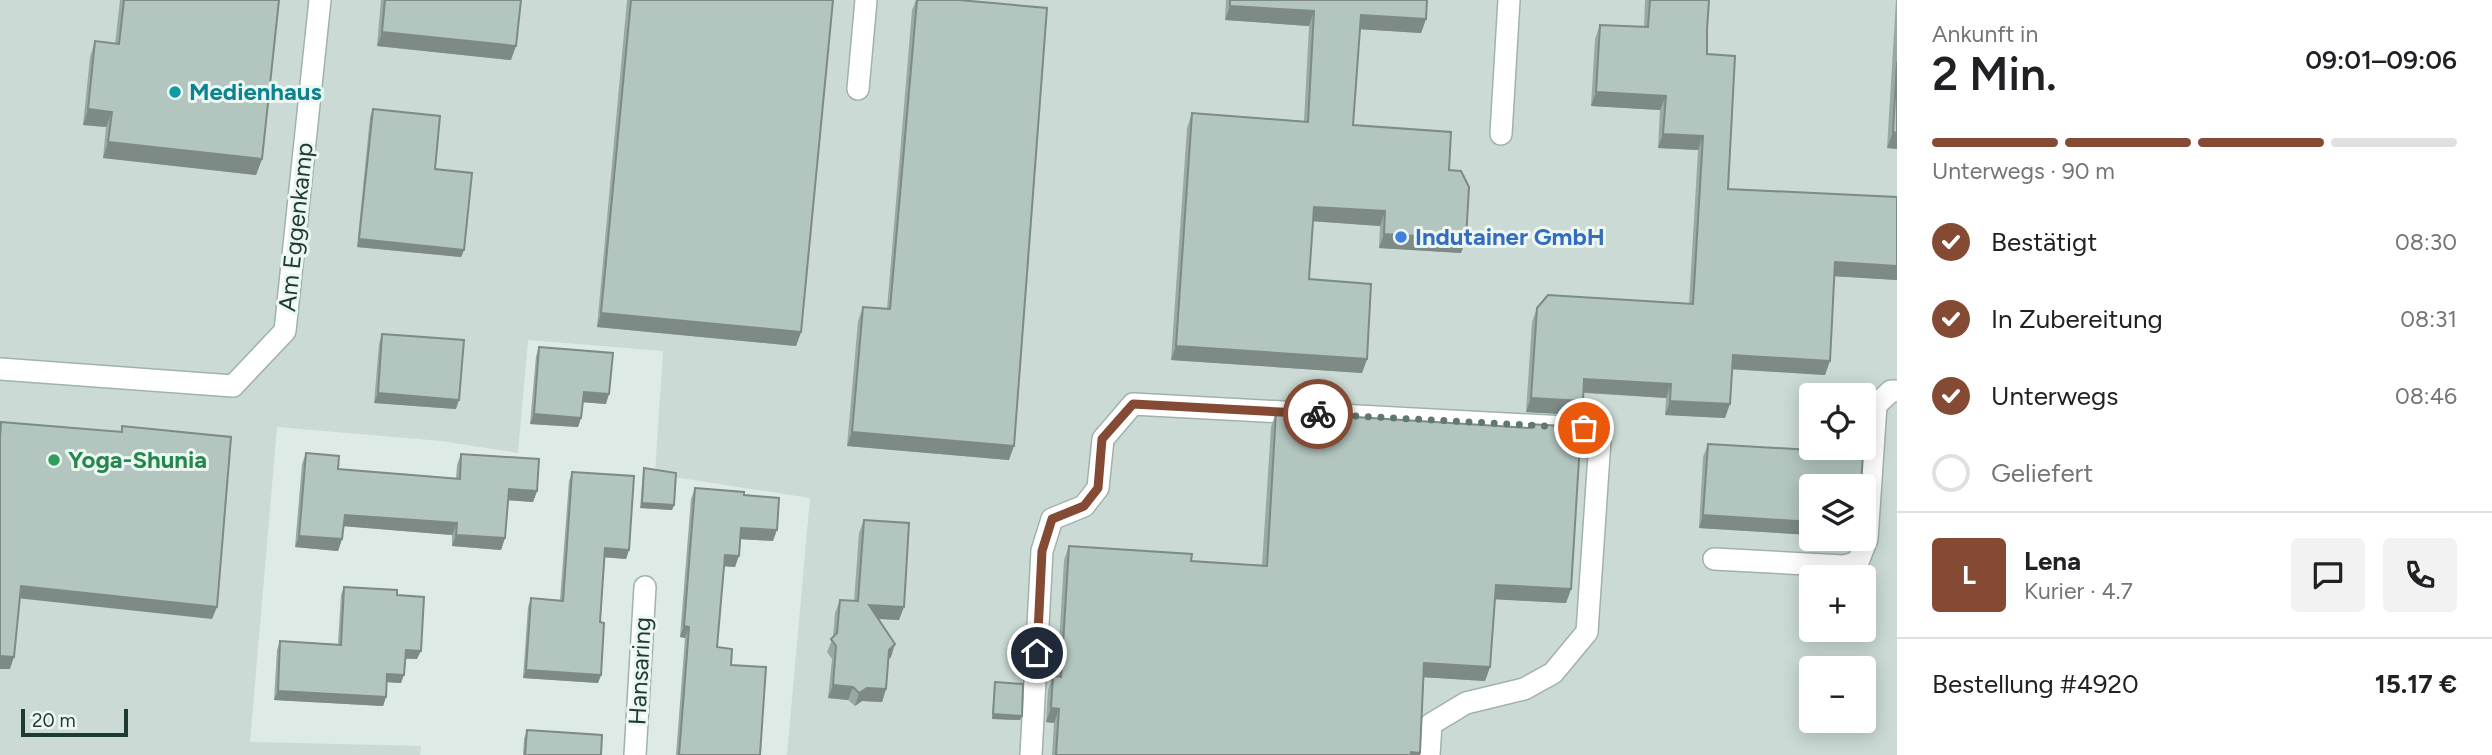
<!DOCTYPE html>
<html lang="de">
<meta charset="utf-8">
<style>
body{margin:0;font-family:Figtree,sans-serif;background:#f2f2f2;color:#202124;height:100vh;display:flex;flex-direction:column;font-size:26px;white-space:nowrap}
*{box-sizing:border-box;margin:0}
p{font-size:23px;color:#757577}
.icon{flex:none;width:38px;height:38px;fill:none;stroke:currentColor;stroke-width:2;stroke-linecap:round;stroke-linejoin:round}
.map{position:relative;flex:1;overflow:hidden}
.side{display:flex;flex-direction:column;background:#fff;width:595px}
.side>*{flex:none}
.tools{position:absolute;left:1799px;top:383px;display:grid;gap:14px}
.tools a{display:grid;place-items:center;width:77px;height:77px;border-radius:7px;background:#fff;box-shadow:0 4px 18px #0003;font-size:35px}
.scale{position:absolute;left:21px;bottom:18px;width:107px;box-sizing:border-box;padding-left:7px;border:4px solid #1d3b34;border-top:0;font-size:19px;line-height:24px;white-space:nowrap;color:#1d3b34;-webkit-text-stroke:5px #edf7f2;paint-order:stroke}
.pin{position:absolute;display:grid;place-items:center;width:60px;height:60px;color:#fff;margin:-30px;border:4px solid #fff;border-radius:50%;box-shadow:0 2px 7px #0007}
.courier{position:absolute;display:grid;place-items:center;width:70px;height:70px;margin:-35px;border:5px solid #844a33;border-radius:50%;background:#fff;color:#222;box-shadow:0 2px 9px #0007}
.head em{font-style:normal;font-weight:600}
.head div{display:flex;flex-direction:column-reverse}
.head{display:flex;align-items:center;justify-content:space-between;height:119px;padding:0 35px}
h1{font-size:46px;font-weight:600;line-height:52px}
.bar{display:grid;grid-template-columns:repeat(4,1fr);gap:10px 7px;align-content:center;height:84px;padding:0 35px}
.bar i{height:9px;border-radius:5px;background:#e0e0e0}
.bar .current{background:#844a33}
.bar p{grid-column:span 4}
.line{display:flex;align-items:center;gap:18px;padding:0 35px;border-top:2px solid #e0e0e0}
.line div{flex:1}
.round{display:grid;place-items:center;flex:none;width:74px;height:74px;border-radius:7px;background:#f2f2f2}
ol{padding:0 35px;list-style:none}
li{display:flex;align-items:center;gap:21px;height:77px}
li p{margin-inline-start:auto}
li .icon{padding:7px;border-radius:50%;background:#844a33;color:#fff;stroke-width:4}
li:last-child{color:#757577}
li i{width:38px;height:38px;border:4px solid #e0e0e0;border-radius:50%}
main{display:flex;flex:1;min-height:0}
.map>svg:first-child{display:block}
.built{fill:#cbdad4;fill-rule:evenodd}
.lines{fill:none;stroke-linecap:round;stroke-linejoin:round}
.minor-casing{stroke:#a0b2ac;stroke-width:24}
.minor{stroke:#fff;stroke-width:21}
.wall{fill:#99a9a3}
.shaded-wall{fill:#7d8a85}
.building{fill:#b2c5be;stroke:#7d8a85;stroke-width:2}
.done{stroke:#607872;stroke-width:7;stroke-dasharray:0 12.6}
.route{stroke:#844a33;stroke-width:9}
.culture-dot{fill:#0f9aa8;stroke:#edf7f2;stroke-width:2.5}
.shop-dot{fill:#3f7fe0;stroke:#edf7f2;stroke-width:2.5}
.leisure-dot{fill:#2e9e5b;stroke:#edf7f2;stroke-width:2.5}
.labels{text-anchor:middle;stroke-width:6;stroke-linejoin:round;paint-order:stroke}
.culture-label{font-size:24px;font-weight:bold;fill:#0d838f;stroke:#edf7f2;text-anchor:start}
.street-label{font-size:24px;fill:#1d3b34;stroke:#edf7f2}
.shop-label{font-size:24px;font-weight:bold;fill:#366cbe;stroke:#edf7f2;text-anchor:start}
.leisure-label{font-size:24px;font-weight:bold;fill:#27864d;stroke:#edf7f2;text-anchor:start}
</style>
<main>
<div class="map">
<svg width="1897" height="755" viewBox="0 0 1897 755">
<rect width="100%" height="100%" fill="#ddeae5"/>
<!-- built -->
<path class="built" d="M0,0H1897V755H787L810,498L655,474L663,351L528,340L518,453L442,441L277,427L250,742L421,746L420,755H0ZM1811,396H1864V448H1811ZM1811,486H1864V539H1811ZM1811,578H1864V630H1811ZM1811,668H1864V721H1811Z"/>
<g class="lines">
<!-- minor casing -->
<g class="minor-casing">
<g id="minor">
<path d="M858,89L866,0"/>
<path d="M1501,134L1509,0"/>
<path d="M0,369L233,386L285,331L320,0"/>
<path d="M1714,559L1844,566L1858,562L1867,539L1876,405L1891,391H1897"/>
<path d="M635,755L645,587"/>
<path d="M1031,755L1042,551L1052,519L1084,506L1098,488L1103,439L1133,404L1584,428L1600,440L1587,632L1553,673L1524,689L1466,703L1431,724L1429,755"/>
</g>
</g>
<!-- minor -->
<use href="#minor" class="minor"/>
</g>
<!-- wall -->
<g class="wall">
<path d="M120,0H279L262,159L256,175L103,158L106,127L83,125L90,57L95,41L115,44Z"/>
<path d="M381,0H521L511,60L377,46Z"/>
<path d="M627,0H833L801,332L796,346L597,327Z"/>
<path d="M916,0H959L1009,460L847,446L858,321L863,307L887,309L912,10Z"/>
<path d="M1226,0H1427L1426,19L1421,33L1360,29L1353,125L1449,170L1466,239L1461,253L1379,248L1380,226L1313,221L1309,279L1367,359L1362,373L1171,360L1187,128L1192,113L1304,121L1309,26L1225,20Z"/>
<path d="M1645,0H1709L1707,30V54L1728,189L1897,197V280L1835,276L1825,375L1732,369L1725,418L1665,415L1666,398L1583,393L1578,415L1526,412L1532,322L1537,308L1689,304L1698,150L1658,148L1660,110L1591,106L1595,39L1600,25L1644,27Z"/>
<path d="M1896,0H1897V149L1887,148Z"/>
<path d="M373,109L435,169L464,250L461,257L357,247L370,117Z"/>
<path d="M382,334L456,409L374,403L379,344Z"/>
<path d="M539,347L606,404L583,402L581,418L578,427L530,424L536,356Z"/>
<path d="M1276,412L1528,428L1529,424L1571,589L1566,603L1495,599L1490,667L1485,681L1424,677L1420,755H1052L1054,723L1046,722L1048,690L1053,676L1057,677L1064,560L1069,546L1191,561L1262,565L1271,427Z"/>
<path d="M1708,444L1811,486V535L1699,528L1703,457Z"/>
<path d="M306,453L338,469L456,478L457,465L461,454L537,491L533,502L508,500L505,538L501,550L452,546V535L344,526L342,539L338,551L295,547L302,464Z"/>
<path d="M644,468L674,505L672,510L640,508L643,473Z"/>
<path d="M572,472L629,550L626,559L604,557L600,622L601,675L598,683L523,678L528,607L531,598L560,600L569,481Z"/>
<path d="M695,488L744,495L773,541L741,539L735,567L724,566L717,647L731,665L760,755H676L685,638L680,637L691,499Z"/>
<path d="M864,520L899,620L878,619L891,657L889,659L886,689L882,702L862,701L855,706L848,700L828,698L832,659L827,652L833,637L835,613L840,600L854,601L859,533Z"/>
<path d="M344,587L397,595L417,659H405L401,683L387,682L386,697L383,706L274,700L277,650L280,641L338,644L341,595Z"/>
<path d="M995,682L1022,716L1020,720L992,719L994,687Z"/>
<path d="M527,730L601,755H523L524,739Z"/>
</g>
<!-- shaded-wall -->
<g class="shaded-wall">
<path d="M1230,6L1314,11L1309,26L1225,20Z"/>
<path d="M1361,15L1426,19L1421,33L1356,29Z"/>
<path d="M382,32L516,46L511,60L377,46Z"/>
<path d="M1596,92L1666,96L1660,110L1591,106Z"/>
<path d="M88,109L112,112L106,127L83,125Z"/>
<path d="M1893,132L1897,133V149L1887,148Z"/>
<path d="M1663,134L1703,136L1698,150L1658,148Z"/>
<path d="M108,142L262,159L256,175L103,158Z"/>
<path d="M1314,207L1385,211L1380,226L1309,221Z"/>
<path d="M1384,234L1466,239L1461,253L1379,248Z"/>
<path d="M359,239L464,250L461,257L357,247Z"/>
<path d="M1835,262L1897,266V280L1830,276Z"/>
<path d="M601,313L801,332L796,346L597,327Z"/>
<path d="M1176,346L1367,359L1362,373L1171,360Z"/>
<path d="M1733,355L1830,361L1825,375L1728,369Z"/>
<path d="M1584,379L1671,384L1666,398L1579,392Z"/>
<path d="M584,392L609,394L606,404L580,402Z"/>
<path d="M378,393L459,400L456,409L374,403Z"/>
<path d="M1531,398L1583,401L1578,415L1526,412Z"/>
<path d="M1670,401L1730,404L1725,418L1665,415Z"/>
<path d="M534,414L581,418L578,427L530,424Z"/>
<path d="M852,432L1014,446L1009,460L847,446Z"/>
<path d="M509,489L537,491L533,502L505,500Z"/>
<path d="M642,503L674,505L672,510L640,508Z"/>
<path d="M345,515L457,523L452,535L341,526Z"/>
<path d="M1703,515L1811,522V535L1699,528Z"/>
<path d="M741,528L777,530L773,541L738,539Z"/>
<path d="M456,535L505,538L501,550L452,546Z"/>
<path d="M299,536L342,539L338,551L295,547Z"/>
<path d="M605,548L629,550L626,559L601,557Z"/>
<path d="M725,555L739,556L735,567L721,566Z"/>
<path d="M1496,585L1571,589L1566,603L1490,599Z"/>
<path d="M21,586L217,607L212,619L16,598Z"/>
<path d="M869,605L904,607L899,620L864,618Z"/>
<path d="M684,626L689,627L685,638L680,637Z"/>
<path d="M895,644L891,657L885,663L889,650Z"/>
<path d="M406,650L421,651L417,659L402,658Z"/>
<path d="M0,656L14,657L10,669H0Z"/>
<path d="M1424,663L1490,667L1485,681L1419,677Z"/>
<path d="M526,670L601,675L598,683L523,678Z"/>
<path d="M387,674L404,675L401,683L384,682Z"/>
<path d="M833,685L853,687L848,700L828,698Z"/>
<path d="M867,688L886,689L882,702L862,701L855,706L859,693Z"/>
<path d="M278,691L386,697L383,706L274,700Z"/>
<path d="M1051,708L1059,709L1054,723L1046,722Z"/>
<path d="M993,714L1022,716L1020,720L992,719Z"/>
<path d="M1411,752L1420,753V755H1410Z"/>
</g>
<!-- building -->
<g class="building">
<path d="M124,0H279L262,159L108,142L112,112L88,109L95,41L119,44Z"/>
<path d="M385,0H521L516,46L382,32Z"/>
<path d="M631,0H833L801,332L601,313Z"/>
<path d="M917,0H959L1047,8L1014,446L852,432L863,307L890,309Z"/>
<path d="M1230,0H1427L1426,19L1361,15L1353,125L1451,132L1449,170L1461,171L1469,187L1466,239L1384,234L1385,211L1314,207L1309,279L1371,284L1367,359L1176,346L1192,113L1308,122L1314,11L1230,6Z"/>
<path d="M1650,0H1709L1707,30V54L1735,56L1728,189L1897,197V266L1835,262L1830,361L1733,355L1730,404L1670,401L1671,384L1584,379L1583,401L1531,398L1537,308L1548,295L1693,304L1703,136L1663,134L1666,96L1596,92L1600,25L1648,27Z"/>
<path d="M1897,62V133L1893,132Z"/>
<path d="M373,109L440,116L435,169L472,173L464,250L359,239Z"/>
<path d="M382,334L464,340L459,400L378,393Z"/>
<path d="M539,347L613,353L609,394L584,392L581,418L534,414Z"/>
<path d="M1276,412L1529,428V424L1581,427L1571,589L1496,585L1490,667L1424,663L1420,753L1411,752V755H1056L1059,709L1051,708L1053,676L1061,677L1069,546L1192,554L1191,561L1267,566Z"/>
<path d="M1,422L122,432V426L231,437L217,607L21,586L14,657L0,656V439Z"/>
<path d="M1708,444L1863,453L1861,486H1811V522L1703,515Z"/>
<path d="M306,453L339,456L338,469L460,479L461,454L539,459L537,491L509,489L505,538L456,535L457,523L345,515L342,539L299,536Z"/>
<path d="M644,468L676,473L674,505L642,503Z"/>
<path d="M572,472L634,476L629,550L605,548L600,622L604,623L601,675L526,670L531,598L563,601Z"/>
<path d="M695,488L744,492V495L779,498L777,530L741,528L739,556L725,555L717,647L732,649L731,665L766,667L760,755H679L689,627L684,626Z"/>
<path d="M864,520L909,523L904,607L869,605L895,644L889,650L886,689L867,688L859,693L853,687L833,685L836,646L831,639L837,633L840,600L858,601Z"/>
<path d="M344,587L397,590V595L424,597L421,651L406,650L404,675L387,674L386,697L278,691L280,641L341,645Z"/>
<path d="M995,682L1023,684L1022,716L993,714Z"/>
<path d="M527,730L602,735L601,755H525Z"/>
</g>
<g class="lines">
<!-- done -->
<path class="done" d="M1318,414L1584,428"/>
<!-- route -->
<path class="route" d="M1037,653L1042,551L1052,519L1084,506L1098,488L1102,439L1133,404L1318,414"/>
</g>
<!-- markers -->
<circle class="culture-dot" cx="175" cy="92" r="7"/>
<circle class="shop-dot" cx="1401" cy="237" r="7"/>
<circle class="leisure-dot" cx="54" cy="460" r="7"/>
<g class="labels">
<!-- culture labels -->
<g class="culture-label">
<text x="189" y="100">Medienhaus</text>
</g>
<!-- street labels -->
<g class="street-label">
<text transform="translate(296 227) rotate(-84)" y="8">Am Eggenkamp</text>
<text transform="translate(640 671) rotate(-87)" y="8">Hansaring</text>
</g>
<!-- shop labels -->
<g class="shop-label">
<text x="1415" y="245">Indutainer GmbH</text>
</g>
<!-- leisure labels -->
<g class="leisure-label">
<text x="68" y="468">Yoga-Shunia</text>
</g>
</g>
</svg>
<div class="tools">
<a><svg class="icon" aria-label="locate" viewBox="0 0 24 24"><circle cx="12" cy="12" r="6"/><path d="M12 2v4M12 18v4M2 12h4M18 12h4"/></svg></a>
<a><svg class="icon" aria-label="layers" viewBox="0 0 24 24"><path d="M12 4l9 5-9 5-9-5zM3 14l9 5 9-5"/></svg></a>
<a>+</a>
<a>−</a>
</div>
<div class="scale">20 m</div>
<div class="pin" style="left:1584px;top:428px;background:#ea580c"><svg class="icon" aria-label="bag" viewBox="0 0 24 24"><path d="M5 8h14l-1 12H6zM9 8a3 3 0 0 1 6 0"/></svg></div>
<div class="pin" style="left:1037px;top:653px;background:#1f2937"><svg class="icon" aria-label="home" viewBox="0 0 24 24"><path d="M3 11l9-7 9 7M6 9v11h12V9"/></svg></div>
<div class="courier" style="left:1318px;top:414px"><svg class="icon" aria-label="bike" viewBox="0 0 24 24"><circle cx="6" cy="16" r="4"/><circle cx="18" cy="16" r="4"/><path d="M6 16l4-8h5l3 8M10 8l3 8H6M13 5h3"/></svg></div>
</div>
<section class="side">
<div class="head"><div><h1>2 Min.</h1><p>Ankunft in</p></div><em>09:01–09:06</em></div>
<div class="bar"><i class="current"></i><i class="current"></i><i class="current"></i><i></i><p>Unterwegs · 90 m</p></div>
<ol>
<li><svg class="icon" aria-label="check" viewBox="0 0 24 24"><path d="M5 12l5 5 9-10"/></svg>Bestätigt<p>08:30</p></li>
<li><svg class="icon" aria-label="check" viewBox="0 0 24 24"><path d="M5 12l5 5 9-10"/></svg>In Zubereitung<p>08:31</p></li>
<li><svg class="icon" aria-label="check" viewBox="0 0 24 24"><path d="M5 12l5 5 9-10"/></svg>Unterwegs<p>08:46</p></li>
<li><i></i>Geliefert</li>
</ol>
<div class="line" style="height:126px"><b class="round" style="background:#844a33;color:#fff">L</b><div><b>Lena</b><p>Kurier · 4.7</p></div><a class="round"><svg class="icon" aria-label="chat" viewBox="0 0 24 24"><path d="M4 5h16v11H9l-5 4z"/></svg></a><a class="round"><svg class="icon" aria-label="phone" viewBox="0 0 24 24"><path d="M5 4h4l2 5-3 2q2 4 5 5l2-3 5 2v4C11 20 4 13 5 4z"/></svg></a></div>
<div class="line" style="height:91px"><div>Bestellung #4920</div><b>15.17 €</b></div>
</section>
</main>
